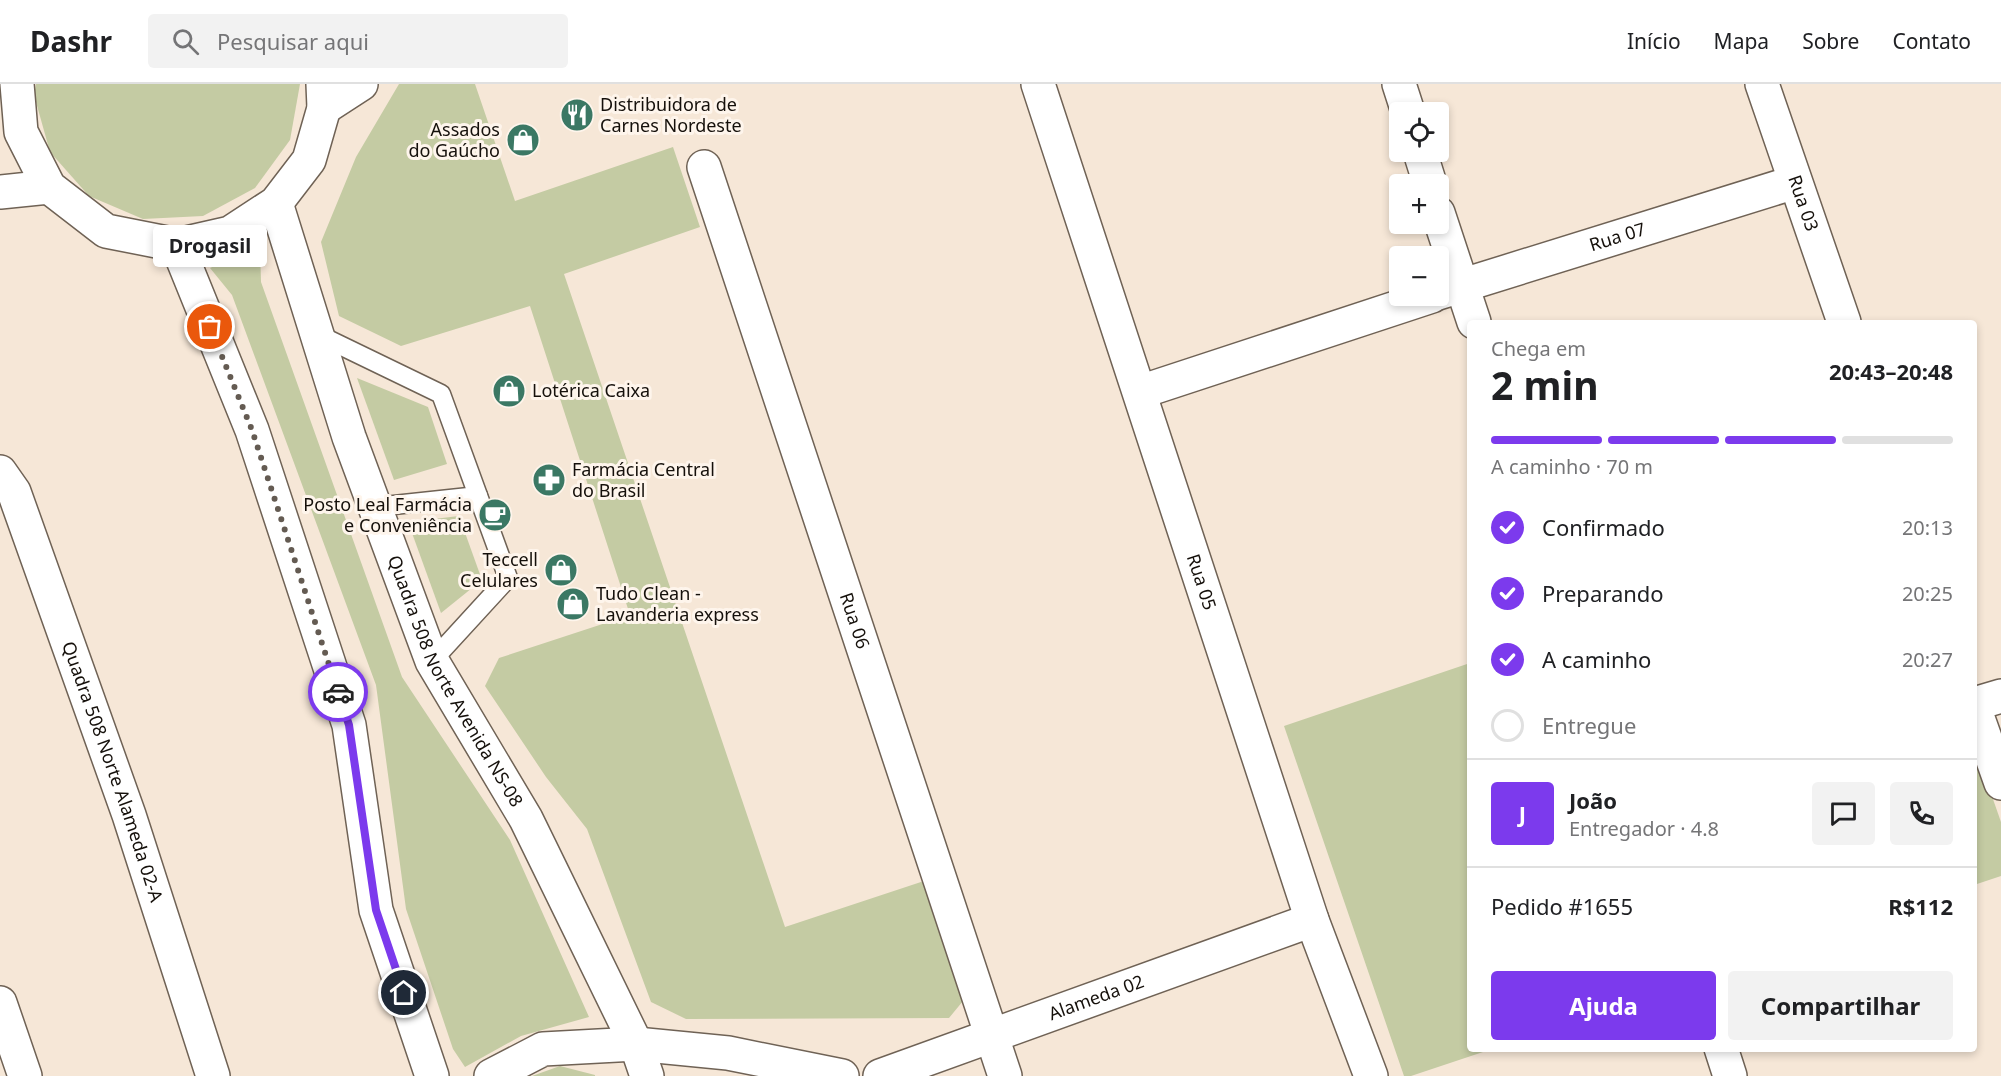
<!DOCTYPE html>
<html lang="pt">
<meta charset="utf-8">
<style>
body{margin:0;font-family:"Noto Sans",sans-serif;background:#f2f2f2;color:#202124;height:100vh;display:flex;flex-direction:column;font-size:22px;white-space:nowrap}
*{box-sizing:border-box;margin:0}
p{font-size:20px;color:#757577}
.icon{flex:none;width:33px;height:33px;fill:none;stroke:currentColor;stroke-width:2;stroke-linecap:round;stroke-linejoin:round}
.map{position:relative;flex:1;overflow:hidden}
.details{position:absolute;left:1467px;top:236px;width:510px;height:732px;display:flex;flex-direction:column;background:#fff;border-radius:6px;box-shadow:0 3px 9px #0003}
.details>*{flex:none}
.tools{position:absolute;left:1389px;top:18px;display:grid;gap:12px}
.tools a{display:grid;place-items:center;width:60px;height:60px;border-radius:6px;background:#fff;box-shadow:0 3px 9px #0003;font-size:30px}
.pin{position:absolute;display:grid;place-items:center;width:51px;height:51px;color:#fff;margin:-26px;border:3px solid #fff;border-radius:50%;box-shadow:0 2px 6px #0007}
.courier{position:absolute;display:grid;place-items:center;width:60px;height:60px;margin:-30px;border:4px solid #7c3aed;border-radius:50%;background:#fff;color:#222;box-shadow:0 2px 8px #0007}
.bubble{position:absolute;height:42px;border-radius:6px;background:#fff;box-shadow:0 3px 9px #0003;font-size:20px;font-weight:700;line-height:42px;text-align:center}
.overview em{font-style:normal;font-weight:700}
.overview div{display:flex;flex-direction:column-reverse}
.overview{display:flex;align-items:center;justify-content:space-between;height:102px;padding:0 24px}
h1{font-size:39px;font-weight:700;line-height:45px}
.bar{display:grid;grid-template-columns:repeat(4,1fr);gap:9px 6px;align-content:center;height:72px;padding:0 24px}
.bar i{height:8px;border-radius:4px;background:#e0e0e0}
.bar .active{background:#7c3aed}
.bar p{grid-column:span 4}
.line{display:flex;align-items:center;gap:15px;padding:0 24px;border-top:2px solid #e0e0e0}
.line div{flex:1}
.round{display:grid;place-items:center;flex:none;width:63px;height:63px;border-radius:6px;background:#f2f2f2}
ol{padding:0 24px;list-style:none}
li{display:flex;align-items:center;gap:18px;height:66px}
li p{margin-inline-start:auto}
li .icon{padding:6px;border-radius:50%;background:#7c3aed;color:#fff;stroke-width:4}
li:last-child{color:#757577}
li i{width:33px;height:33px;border:3px solid #e0e0e0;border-radius:50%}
.button{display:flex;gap:12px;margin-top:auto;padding:12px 24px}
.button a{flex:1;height:69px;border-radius:6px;background:#7c3aed;color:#fff;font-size:24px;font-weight:700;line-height:69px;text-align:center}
.button a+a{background:#f2f2f2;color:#202124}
header{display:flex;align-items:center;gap:36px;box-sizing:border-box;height:84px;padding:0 30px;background:#fff;border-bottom:2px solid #e0e0e0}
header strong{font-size:28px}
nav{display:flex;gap:33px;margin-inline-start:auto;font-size:21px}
.search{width:420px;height:54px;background:#f2f2f2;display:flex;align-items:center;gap:15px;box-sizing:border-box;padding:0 21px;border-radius:6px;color:#757577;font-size:22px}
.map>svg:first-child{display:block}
.green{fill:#c4cba3}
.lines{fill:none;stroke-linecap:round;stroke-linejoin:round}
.service-casing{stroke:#6f6255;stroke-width:21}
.minor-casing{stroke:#6f6255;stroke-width:36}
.tertiary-casing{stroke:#6f6255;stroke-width:36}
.service{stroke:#fff;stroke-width:18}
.minor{stroke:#fff;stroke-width:33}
.tertiary{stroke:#fff;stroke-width:33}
.done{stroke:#645b52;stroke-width:6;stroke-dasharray:0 10.8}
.route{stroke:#7c3aed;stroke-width:8}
.labels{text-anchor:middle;stroke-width:6;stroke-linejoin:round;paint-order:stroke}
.poi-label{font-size:18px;fill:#15100b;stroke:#fef5ec;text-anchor:start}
.street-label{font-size:18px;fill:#15100b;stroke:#fef5ec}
</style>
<header>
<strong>Dashr</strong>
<div class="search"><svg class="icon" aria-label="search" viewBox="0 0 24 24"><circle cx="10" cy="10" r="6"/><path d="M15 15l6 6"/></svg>Pesquisar aqui</div>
<nav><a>Início</a><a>Mapa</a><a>Sobre</a><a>Contato</a></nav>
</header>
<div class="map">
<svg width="2001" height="992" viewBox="0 0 2001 992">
<rect width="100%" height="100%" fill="#f6e7d7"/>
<!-- green -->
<g class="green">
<path d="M36,0H300L290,56L255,104L203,132L143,135L89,112L50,68L34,11Z"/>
<path d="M399,0H475L515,117L673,63L700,143L564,190L785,843L927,796L963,917L949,934L686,935L651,918L587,745L546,693L485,602L499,574L630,531L530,222L401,262L339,232L321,158L356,73Z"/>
<path d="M260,162L261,198L402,593L510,756L589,933L521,952L465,983L453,965L406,825L376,601L232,211L210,184Z"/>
<path d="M357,294L428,323L447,380L394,396Z"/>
<path d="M459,432L482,496L441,529L408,438Z"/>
<path d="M1470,579V964L1492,965L1411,992H1404L1284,642Z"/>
<path d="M1974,661L2001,738V792L1974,801Z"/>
<path d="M560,982L595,991V992H532Z"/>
</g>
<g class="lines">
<!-- service casing -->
<g class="service-casing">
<g id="service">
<path d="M317,250L441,310L508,494L432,577"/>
<path d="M375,423L478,412"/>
</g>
</g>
<!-- minor casing -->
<g class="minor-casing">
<g id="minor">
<path id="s1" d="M1038,0L1312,836L1371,992"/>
<path d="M1399,0L1408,28"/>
<path id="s2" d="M1762,0L1844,238"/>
<path d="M1420,68L1430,100"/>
<path id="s3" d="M704,83L1005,992"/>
<path d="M1438,129L1474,238"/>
<path id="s4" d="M1438,209L1795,98"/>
<path d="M1140,308L1432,212"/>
<path id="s5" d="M0,388L14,408L129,731L213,992"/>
<path d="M1974,620L2001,612"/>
<path d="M1974,623L2001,699"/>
<path d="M0,919L25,992"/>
<path d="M1721,964L1730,992"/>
<path d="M491,992L543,965L636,960L728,969L842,992"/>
<path id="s6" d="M880,992L1312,836"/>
</g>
</g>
<!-- tertiary casing -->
<g class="tertiary-casing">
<g id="tertiary">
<path d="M17,0L21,48L49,103L106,147L177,161L230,149L276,119L309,76L324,24L323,0"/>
<path d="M324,24L361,0"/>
<path d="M0,108L49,103"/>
<path id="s7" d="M276,119L349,353L432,577L526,735L636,960L647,992"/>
<path d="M177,161L252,346L349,641L376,826L432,992"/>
</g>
</g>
<!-- service -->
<use href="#service" class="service"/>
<!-- minor -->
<use href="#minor" class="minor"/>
<!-- tertiary -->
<use href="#tertiary" class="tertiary"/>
</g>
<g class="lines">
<!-- done -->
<path class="done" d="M210,243L252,346L338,608"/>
<!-- route -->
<path class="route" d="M338,608L349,641L376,826L404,909"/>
</g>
<!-- icons -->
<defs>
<g id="restaurant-disc" transform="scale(1.725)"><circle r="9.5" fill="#3b7864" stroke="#fef5ec"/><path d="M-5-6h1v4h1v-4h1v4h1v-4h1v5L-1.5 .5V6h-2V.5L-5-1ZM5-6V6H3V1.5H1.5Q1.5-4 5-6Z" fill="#fff"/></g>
<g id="shop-disc" transform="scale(1.725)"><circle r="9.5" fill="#3b7864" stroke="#fef5ec"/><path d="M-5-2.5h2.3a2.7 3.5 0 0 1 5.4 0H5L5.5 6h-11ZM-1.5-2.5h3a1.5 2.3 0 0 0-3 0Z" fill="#fff"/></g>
<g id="pharmacy-disc" transform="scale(1.725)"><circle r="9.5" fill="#3b7864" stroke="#fef5ec"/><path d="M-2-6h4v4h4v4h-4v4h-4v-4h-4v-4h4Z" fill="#fff"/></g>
<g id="cafe-disc" transform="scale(1.725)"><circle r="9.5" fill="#3b7864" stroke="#fef5ec"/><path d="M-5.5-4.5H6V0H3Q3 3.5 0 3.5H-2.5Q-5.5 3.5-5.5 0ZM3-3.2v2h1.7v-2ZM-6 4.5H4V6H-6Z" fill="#fff"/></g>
</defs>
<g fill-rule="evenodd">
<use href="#restaurant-disc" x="577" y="31"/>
<use href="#shop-disc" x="523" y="56"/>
<use href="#shop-disc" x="509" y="307"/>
<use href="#pharmacy-disc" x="549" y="396"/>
<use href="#cafe-disc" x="495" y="431"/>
<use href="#shop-disc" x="561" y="486"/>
<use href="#shop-disc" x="573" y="520"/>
</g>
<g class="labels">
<!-- poi labels -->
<g class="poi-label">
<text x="600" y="27">Distribuidora de<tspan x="600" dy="21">Carnes Nordeste</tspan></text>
<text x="500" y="52" text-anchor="end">Assados<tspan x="500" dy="21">do Gaúcho</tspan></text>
<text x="532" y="313">Lotérica Caixa</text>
<text x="572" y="392">Farmácia Central<tspan x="572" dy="21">do Brasil</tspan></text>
<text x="472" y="427" text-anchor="end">Posto Leal Farmácia<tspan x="472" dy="21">e Conveniência</tspan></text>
<text x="538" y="482" text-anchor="end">Teccell<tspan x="538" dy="21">Celulares</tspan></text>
<text x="596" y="516">Tudo Clean -<tspan x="596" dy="21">Lavanderia express</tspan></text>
</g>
<!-- street labels -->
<g class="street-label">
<text dy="6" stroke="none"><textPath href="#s2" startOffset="126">Rua 03</textPath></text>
<text dy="6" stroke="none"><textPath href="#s4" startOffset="188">Rua 07</textPath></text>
<text dy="6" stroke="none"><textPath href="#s1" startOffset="524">Rua 05</textPath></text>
<text dy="6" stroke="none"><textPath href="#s3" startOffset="478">Rua 06</textPath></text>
<text dy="6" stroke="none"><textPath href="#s7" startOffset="512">Quadra 508 Norte Avenida NS-08</textPath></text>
<text dy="6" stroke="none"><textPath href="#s5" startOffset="321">Quadra 508 Norte Alameda 02-A</textPath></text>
<text dy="6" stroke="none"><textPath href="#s6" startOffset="230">Alameda 02</textPath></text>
</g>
</g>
</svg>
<div class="tools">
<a><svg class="icon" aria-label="locate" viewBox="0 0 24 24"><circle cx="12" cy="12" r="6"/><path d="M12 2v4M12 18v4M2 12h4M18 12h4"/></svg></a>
<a>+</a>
<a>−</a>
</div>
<div class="pin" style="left:210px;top:243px;background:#ea580c"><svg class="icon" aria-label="bag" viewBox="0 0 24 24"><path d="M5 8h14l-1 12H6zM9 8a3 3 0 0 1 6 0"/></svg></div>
<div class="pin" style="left:404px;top:909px;background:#1f2937"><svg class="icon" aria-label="home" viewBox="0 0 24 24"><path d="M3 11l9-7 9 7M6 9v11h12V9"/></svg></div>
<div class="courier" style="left:338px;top:608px"><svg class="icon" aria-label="car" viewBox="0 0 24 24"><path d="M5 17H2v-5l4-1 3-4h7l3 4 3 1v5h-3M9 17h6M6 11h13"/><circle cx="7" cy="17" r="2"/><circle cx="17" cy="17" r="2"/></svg></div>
<div class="bubble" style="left:153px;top:141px;width:114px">Drogasil</div>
<section class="details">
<div class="overview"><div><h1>2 min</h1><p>Chega em</p></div><em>20:43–20:48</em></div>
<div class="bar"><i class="active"></i><i class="active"></i><i class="active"></i><i></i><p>A caminho · 70 m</p></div>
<ol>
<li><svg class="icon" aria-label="check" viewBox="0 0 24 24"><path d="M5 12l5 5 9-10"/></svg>Confirmado<p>20:13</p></li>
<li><svg class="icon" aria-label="check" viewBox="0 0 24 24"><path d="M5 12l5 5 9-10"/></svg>Preparando<p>20:25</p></li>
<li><svg class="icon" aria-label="check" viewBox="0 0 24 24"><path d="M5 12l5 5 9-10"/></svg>A caminho<p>20:27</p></li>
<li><i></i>Entregue</li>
</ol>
<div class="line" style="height:108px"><b class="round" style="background:#7c3aed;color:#fff">J</b><div><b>João</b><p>Entregador · 4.8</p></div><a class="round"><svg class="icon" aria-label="chat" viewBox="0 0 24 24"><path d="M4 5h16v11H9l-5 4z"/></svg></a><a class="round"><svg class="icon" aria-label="phone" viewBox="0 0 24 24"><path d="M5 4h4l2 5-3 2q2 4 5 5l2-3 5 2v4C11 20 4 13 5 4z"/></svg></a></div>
<div class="line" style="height:78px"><div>Pedido #1655</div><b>R$112</b></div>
<div class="button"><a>Ajuda</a><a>Compartilhar</a></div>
</section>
</div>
